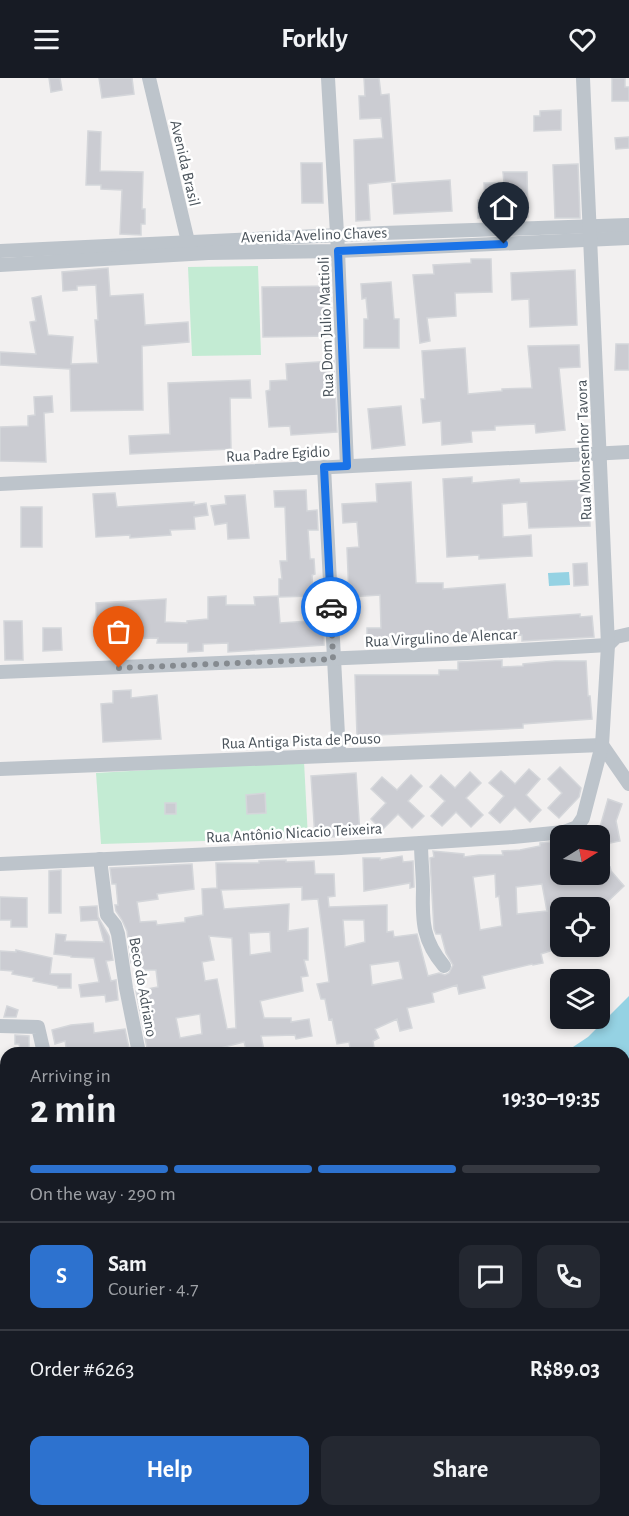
<!DOCTYPE html>
<meta charset="utf-8">
<style>
body{margin:0;font-family:"Alegreya Sans",sans-serif;background:#242831;color:#f1f3f6;height:100vh;display:flex;flex-direction:column;font-size:22px;white-space:nowrap}
*{box-sizing:border-box;margin:0}
p{font-size:20px;color:#9ea1a6}
.icon{flex:none;width:33px;height:33px;fill:none;stroke:currentColor;stroke-width:2;stroke-linecap:round;stroke-linejoin:round}
.map{position:relative;flex:1;overflow:hidden}
.side{position:absolute;left:0px;top:969px;width:630px;height:470px;display:flex;flex-direction:column;background:#171b24;border-radius:18px 18px 0 0;box-shadow:0 3px 9px #0003}
.side>*{flex:none}
.needle{width:39px;rotate:79deg}
.buttons{position:absolute;left:550px;top:747px;display:grid;gap:12px}
.buttons a{display:grid;place-items:center;width:60px;height:60px;border-radius:12px;background:#171b24;box-shadow:0 3px 9px #0003;font-size:30px}
.pin{position:absolute;display:grid;place-items:center;width:51px;height:51px;color:#fff;margin:-62px -26px;border-radius:50% 50% 50% 0;rotate:-45deg;box-shadow:0 0 6px #0007}
.pin .icon{rotate:45deg}
.courier{position:absolute;display:grid;place-items:center;width:60px;height:60px;margin:-30px;border:4px solid #1a73e8;border-radius:50%;background:#fff;color:#222;box-shadow:0 2px 8px #0007}
.head em{font-style:normal;font-weight:700}
.head div{display:flex;flex-direction:column-reverse}
.head{display:flex;align-items:center;justify-content:space-between;height:102px;padding:0 30px}
h1{font-size:39px;font-weight:700;line-height:45px}
.bar{display:grid;grid-template-columns:repeat(4,1fr);gap:9px 6px;align-content:center;height:72px;padding:0 30px}
.bar i{height:8px;border-radius:4px;background:#363941}
.bar .on{background:#2d72cf}
.bar p{grid-column:span 4}
.line{display:flex;align-items:center;gap:15px;padding:0 30px;border-top:2px solid #363941}
.line div{flex:1}
.round{display:grid;place-items:center;flex:none;width:63px;height:63px;border-radius:12px;background:#242831}
.cta{display:flex;gap:12px;margin-top:auto;padding:12px 30px}
.cta a{flex:1;height:69px;border-radius:12px;background:#2d72cf;color:#fff;font-size:24px;font-weight:700;line-height:69px;text-align:center}
.cta a+a{background:#242831;color:#f1f3f6}
header{display:flex;justify-content:space-between;align-items:center;height:78px;padding:0 30px;background:#171b24;font-size:27px;font-weight:700}
.map>svg:first-child{display:block}
.green{fill:#c3ebd3}
.water{fill:#95d2e3}
.building{fill:#cbccd2;stroke:#d4d6da;stroke-width:1.5;fill-rule:evenodd}
.lines{fill:none;stroke-linecap:round;stroke-linejoin:round}
.minor{stroke:#bdc4cb;stroke-width:14}
.done{stroke:#858a8f;stroke-width:6;stroke-dasharray:0 10.8}
.route{stroke:#1a73e8;stroke-width:8}
.labels{text-anchor:middle;stroke-width:5;stroke-linejoin:round;paint-order:stroke}
.street-label{font-size:16px;fill:#4a535b;stroke:#fff}
</style>
<header><svg class="icon" aria-label="menu" viewBox="0 0 24 24"><path d="M4 6h16M4 12h16M4 18h16"/></svg>Forkly<svg class="icon" aria-label="heart" viewBox="0 0 24 24"><path d="M12 20l-8-8c-3-5 5-10 8-4 3-6 11-1 8 4z"/></svg></header>
<div class="map">
<svg width="629" height="1438" viewBox="0 0 629 1438">
<rect width="100%" height="100%" fill="#f2f0f0"/>
<!-- green -->
<g class="green">
<path d="M258,188L261,277L192,278L188,189Z"/>
<path d="M304,683L308,760L101,766L96,695Z"/>
</g>
<!-- water -->
<g class="water">
<path d="M569,494L570,507L549,508L548,495Z"/>
<path d="M629,918V1028L624,1032V975H564L588,959Z"/>
<path d="M129,1433V1432L222,1433L217,1438H128Z"/>
</g>
<!-- building -->
<g class="building">
<path d="M49,0H60L62,12L51,14Z"/>
<path d="M99,0H132L134,16L102,20Z"/>
<path d="M364,0H379L381,17L389,16L395,103L368,106L370,142L356,143L354,62L383,60L381,40L360,41L359,18H365Z"/>
<path d="M612,0H625V9H629V23H612Z"/>
<path d="M561,32V52L534,53V38H540V33Z"/>
<path d="M88,53L101,54L100,93L143,94L142,131H145V146H141V157L120,156L122,112L101,111V107H86Z"/>
<path d="M629,59V70L616,71L615,60Z"/>
<path d="M301,85H322L323,125H302Z"/>
<path d="M578,86L580,140H555L553,87Z"/>
<path d="M503,94H527L528,139L478,140V122H485L484,105H504Z"/>
<path d="M450,102L452,133L394,136L392,106Z"/>
<path d="M471,181H491L492,214L455,215L456,238L427,240L430,263L420,265L413,197L434,196L433,187L471,185Z"/>
<path d="M108,190L110,218L143,216L145,247L188,244L189,264L142,268L143,332L71,333L70,291L0,287V274L36,276L30,244L36,243L32,220L41,218L48,257L73,259L71,286L98,285L95,242H98L96,207L77,208V212L63,213L62,194Z"/>
<path d="M575,192L577,247L530,249L529,221L512,222L511,195Z"/>
<path d="M391,204L394,241H399V270H364V241H368L366,220L362,221L361,206Z"/>
<path d="M330,208L331,258L263,259L262,209Z"/>
<path d="M616,266H629V292H615Z"/>
<path d="M579,267L580,289L559,290L565,352L536,355L535,346L495,348V352L471,353L472,364L442,367L441,343L423,345L421,321H425L422,273L465,270L468,316L502,313V311L532,310L528,268Z"/>
<path d="M334,283L337,354L291,357L290,348L269,349L266,313L270,312V303L287,302L286,286Z"/>
<path d="M250,302L251,320H230L231,371L130,376L129,358L170,356L168,305Z"/>
<path d="M52,318L53,334L44,335L46,384L0,383V349L28,348V338L35,337L34,319Z"/>
<path d="M401,328L405,367L372,371L368,331Z"/>
<path d="M472,399V405L519,401L520,405L588,402L590,448L529,450L527,424L502,426L503,459L531,457L532,478L479,481V477L447,479L443,401Z"/>
<path d="M411,404L416,505H443V511L505,506L508,541L580,536V539L592,538L594,559L522,563V557L458,562L457,560L434,561V560L367,563V550H381L380,517L349,519L347,470L359,469L357,444L343,445L342,426L377,424L376,406Z"/>
<path d="M306,412L307,433L317,432L318,452H308L310,481H314L315,496L312,497L313,518L279,519V501H282L280,483H287L285,429H275L274,413Z"/>
<path d="M115,415L117,429L179,425L194,424V427L206,425L208,437L194,439L195,451L170,452L171,457L130,460V457L96,459L93,416Z"/>
<path d="M245,417L249,460L228,461L227,445L215,447L211,428L226,426L225,418Z"/>
<rect x="21" y="429" width="21" height="40"/>
<path d="M587,485L588,507L574,508L573,486Z"/>
<path d="M322,517L324,567L228,574V565L203,566V573L188,574V565H157L158,560L119,561V565H97L96,525L166,521L165,544L187,545V543L208,541V519L226,518V527H255L254,519L278,518L280,545L310,543L308,518Z"/>
<path d="M4,543H22L23,582H5Z"/>
<path d="M43,550H61L62,572L43,573Z"/>
<path d="M502,582V589L523,588V586L555,583H586L588,618H590L592,641L523,646V650L357,658L355,597H439V592H458V584Z"/>
<path d="M131,612V620L157,617L161,661L103,664L101,626L113,625V613Z"/>
<path d="M560,689L581,710L579,719L559,740L548,730L562,715L548,701Z"/>
<path d="M529,691L540,701L526,717L541,732L530,744L515,729L500,745L489,735L504,718L489,705L501,693L515,706Z"/>
<path d="M470,694L481,705L466,720L483,737L471,749L456,734L442,748L431,738L445,723L430,709L441,697L455,710Z"/>
<path d="M356,695L360,757L315,760L311,698Z"/>
<path d="M411,697L422,708L408,723L424,738L412,750L398,736L382,752L371,741L386,725L371,711L382,699L397,712Z"/>
<path d="M265,715L266,735L247,736L246,717Z"/>
<path d="M608,721L622,726L616,743L620,763L600,767V756H598Z"/>
<rect x="165" y="725" width="11" height="11"/>
<path d="M560,763L561,796H600V791L610,789L611,793L624,808L603,828L561,830V851L553,853L559,870L541,876L543,885L533,887L532,886L482,898L485,910L459,916L457,907L432,915L434,924L407,930L412,950L400,953L397,941L375,951L379,960L373,963L374,970L351,975L349,964L337,966L332,941L329,942L325,921H321L317,906L329,904L318,821L302,822V809L221,812L224,831L289,826L288,853L308,850V882H304L308,898L301,899L303,913L260,923L264,940H291V944L309,941L312,958L296,961L295,957L261,958L264,973L256,975H247L244,964L201,975H148L136,913L158,909L156,892H137V884L131,885L127,853L122,842L116,833L115,827H118L116,806H112L110,790L192,786L194,811L157,816L158,821L137,824L140,844L156,843L157,847L185,844V840L203,837L202,811L217,810L216,785H259V783L286,782V784L314,783L315,796H334L335,818L328,819L329,829L387,827V854L393,853L394,859L417,856L428,898L439,895L445,897L449,895L453,887L446,875L441,856H436L434,851L430,780L434,779L433,773L464,776V779L479,777H503L502,773L520,772L540,768V765ZM495,796L496,819L499,818L502,848L480,852L473,799ZM542,806L547,833L517,836L516,809ZM343,842H364L365,864L345,869ZM270,854L271,874L250,877L249,855ZM209,858L232,860L236,950L227,951L217,901L205,903L202,884L214,882ZM399,883L403,901L372,907L370,887ZM200,936L202,956L180,960L176,940Z"/>
<path d="M402,778L403,784L413,783L414,809L410,810V805L364,813L363,780H380V782Z"/>
<path d="M61,792V835H49V793Z"/>
<path d="M0,819L27,820V849H11V842H0Z"/>
<path d="M97,828L98,839L109,858L113,882L106,883L111,903L116,902L118,922L106,924L105,917L81,919L79,907L99,904L94,880L71,879V878L54,876L56,856L66,857L65,863L104,864L98,842L81,843L80,829Z"/>
<path d="M16,872L52,880L50,896H71V910H58V908L33,903L34,900L12,896L13,893L0,892V873L16,874Z"/>
<path d="M7,928L18,932L16,939H4Z"/>
<path d="M93,945L94,955L125,951L130,975H102L101,971L67,975L65,963L55,966L52,952L71,947Z"/>
<path d="M15,957L29,958V975H21L19,966H15Z"/>
</g>
<g class="lines">
<!-- minor -->
<g class="minor">
<path d="M149,0L190,172"/>
<path d="M328,0L338,173L347,388"/>
<path d="M0,173L383,155L629,147"/>
<path d="M0,187L208,175L338,173L629,160"/>
<path d="M324,389L339,676"/>
<path d="M0,406L629,374"/>
<path d="M0,594L467,575L608,567L616,559L629,556"/>
<path d="M0,691L602,667L629,706"/>
<path d="M421,765C421,781 423,796 423,812C422,844 423,863 444,888"/>
<path d="M100,781L107,837L115,847L118,856L126,910L139,975"/>
<path d="M0,786L341,770L513,759L564,754L577,749L583,740L602,667L608,567L583,0"/>
<path d="M0,948L38,949L44,975"/>
<path d="M0,1010L6,1006"/>
<path d="M0,1213L6,1200"/>
</g>
</g>
<g class="lines">
<!-- done -->
<path class="done" d="M119,590L333,581L331,529"/>
<!-- route -->
<path class="route" d="M331,529L324,389L347,388L338,173L504,166"/>
</g>
<g class="labels">
<!-- street labels -->
<g class="street-label">
<text transform="translate(186 85) rotate(77)" y="6">Avenida Brasil</text>
<text transform="translate(314 156) rotate(-2)" y="6">Avenida Avelino Chaves</text>
<text transform="translate(325 249) rotate(-92)" y="6">Rua Dom Julio Mattioli</text>
<text transform="translate(583 372) rotate(-92)" y="6">Rua Monsenhor Tavora</text>
<text transform="translate(278 375) rotate(-3)" y="6">Rua Padre Egidio</text>
<text transform="translate(441 559) rotate(-3)" y="6">Rua Virgulino de Alencar</text>
<text transform="translate(301 662) rotate(-2)" y="6">Rua Antiga Pista de Pouso</text>
<text transform="translate(294 754) rotate(-3)" y="6">Rua Antônio Nicacio Teixeira</text>
<text transform="translate(144 909) rotate(80)" y="6">Beco do Adriano</text>
</g>
</g>
</svg>
<div class="buttons">
<a><svg class="needle" viewBox="-14 -14 28 28"><path d="M0-13l5 13h-10z" fill="#e53935"/><path d="M0 13l5-13h-10z" fill="#9ea1a6"/></svg></a>
<a><svg class="icon" aria-label="locate" viewBox="0 0 24 24"><circle cx="12" cy="12" r="6"/><path d="M12 2v4M12 18v4M2 12h4M18 12h4"/></svg></a>
<a><svg class="icon" aria-label="layers" viewBox="0 0 24 24"><path d="M12 4l9 5-9 5-9-5zM3 14l9 5 9-5"/></svg></a>
</div>
<div class="pin" style="left:119px;top:590px;background:#ea580c"><svg class="icon" aria-label="bag" viewBox="0 0 24 24"><path d="M5 8h14l-1 12H6zM9 8a3 3 0 0 1 6 0"/></svg></div>
<div class="pin" style="left:504px;top:166px;background:#1f2937"><svg class="icon" aria-label="home" viewBox="0 0 24 24"><path d="M3 11l9-7 9 7M6 9v11h12V9"/></svg></div>
<div class="courier" style="left:331px;top:529px"><svg class="icon" aria-label="car" viewBox="0 0 24 24"><path d="M5 17H2v-5l4-1 3-4h7l3 4 3 1v5h-3M9 17h6M6 11h13"/><circle cx="7" cy="17" r="2"/><circle cx="17" cy="17" r="2"/></svg></div>
<section class="side">
<div class="head"><div><h1>2 min</h1><p>Arriving in</p></div><em>19:30–19:35</em></div>
<div class="bar"><i class="on"></i><i class="on"></i><i class="on"></i><i></i><p>On the way · 290 m</p></div>
<div class="line" style="height:108px"><b class="round" style="background:#2d72cf;color:#fff">S</b><div><b>Sam</b><p>Courier · 4.7</p></div><a class="round"><svg class="icon" aria-label="chat" viewBox="0 0 24 24"><path d="M4 5h16v11H9l-5 4z"/></svg></a><a class="round"><svg class="icon" aria-label="phone" viewBox="0 0 24 24"><path d="M5 4h4l2 5-3 2q2 4 5 5l2-3 5 2v4C11 20 4 13 5 4z"/></svg></a></div>
<div class="line" style="height:78px"><div>Order #6263</div><b>R$89.03</b></div>
<div class="cta"><a>Help</a><a>Share</a></div>
</section>
</div>
